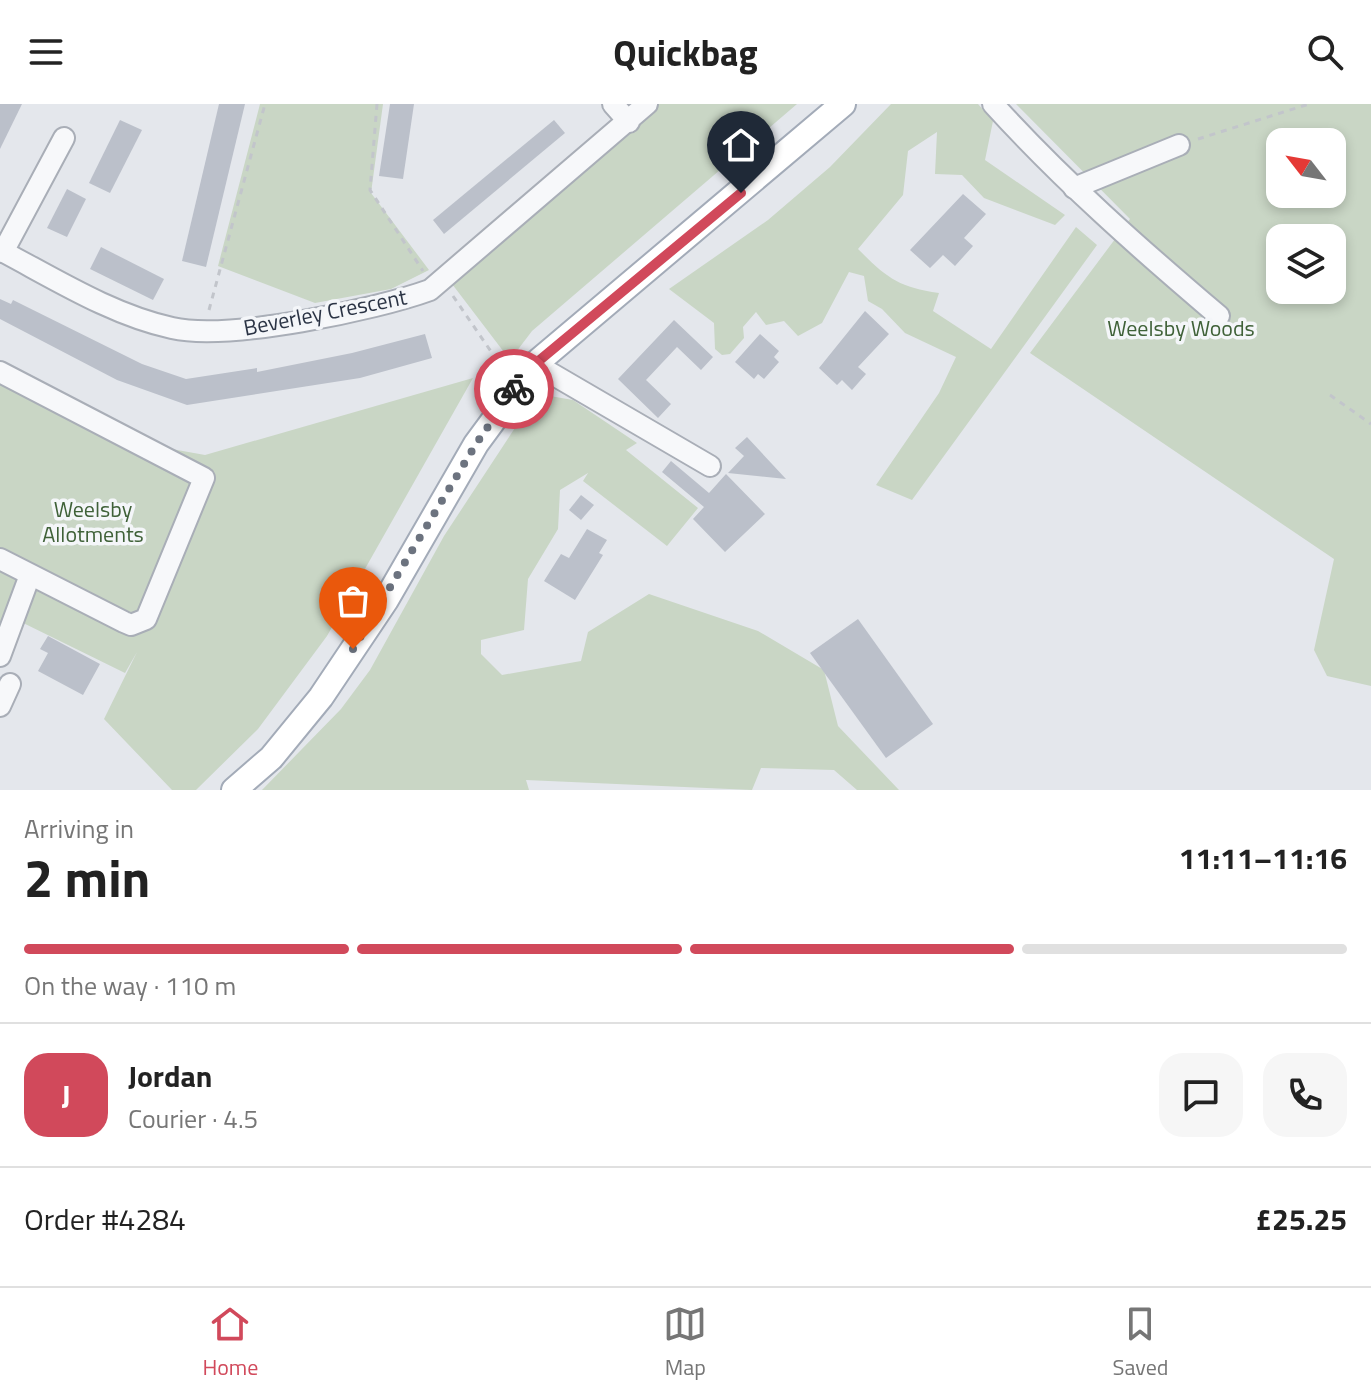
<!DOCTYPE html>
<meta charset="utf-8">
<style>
body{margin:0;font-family:"Titillium Web",sans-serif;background:#f6f6f6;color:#222;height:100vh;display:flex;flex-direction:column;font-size:30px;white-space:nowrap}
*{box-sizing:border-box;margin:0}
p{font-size:26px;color:#767676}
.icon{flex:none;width:44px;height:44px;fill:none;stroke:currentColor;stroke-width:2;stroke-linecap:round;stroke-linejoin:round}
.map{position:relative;height:686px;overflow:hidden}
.side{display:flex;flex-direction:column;background:#fff;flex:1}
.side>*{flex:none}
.needle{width:52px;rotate:301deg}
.controls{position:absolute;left:1266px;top:24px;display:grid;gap:16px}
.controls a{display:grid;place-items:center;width:80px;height:80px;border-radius:16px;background:#fff;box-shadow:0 4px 12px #0003;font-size:40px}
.pin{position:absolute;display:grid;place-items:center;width:68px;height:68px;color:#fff;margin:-82px -34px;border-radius:50% 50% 50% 0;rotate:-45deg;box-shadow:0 0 8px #0007}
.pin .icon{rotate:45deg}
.courier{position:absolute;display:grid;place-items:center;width:80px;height:80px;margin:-40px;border:6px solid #d1495b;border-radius:50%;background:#fff;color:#222;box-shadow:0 2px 10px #0007}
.overview em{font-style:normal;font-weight:700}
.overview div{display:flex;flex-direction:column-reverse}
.overview{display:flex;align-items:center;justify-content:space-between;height:136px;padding:0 24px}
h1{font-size:52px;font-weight:700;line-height:60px}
.bar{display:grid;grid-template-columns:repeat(4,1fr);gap:12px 8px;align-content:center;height:96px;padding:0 24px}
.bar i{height:10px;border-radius:6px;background:#e0e0e0}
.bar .selected{background:#d1495b}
.bar p{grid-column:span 4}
.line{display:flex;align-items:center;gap:20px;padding:0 24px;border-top:2px solid #e0e0e0}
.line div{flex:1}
.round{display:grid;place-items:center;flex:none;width:84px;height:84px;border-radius:24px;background:#f6f6f6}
header{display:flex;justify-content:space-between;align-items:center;height:104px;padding:0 24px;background:#fff;font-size:36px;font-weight:700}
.dock{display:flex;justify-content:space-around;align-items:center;height:112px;border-top:2px solid #e0e0e0;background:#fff;font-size:22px;color:#767676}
.dock a{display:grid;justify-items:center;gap:4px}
.dock .selected{color:#d1495b}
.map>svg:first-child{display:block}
.green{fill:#c9d6c5;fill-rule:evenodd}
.building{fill:#bbc0ca}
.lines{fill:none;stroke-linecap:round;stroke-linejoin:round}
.minor-casing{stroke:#a9aeb7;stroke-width:24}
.major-casing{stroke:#a3abb8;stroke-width:28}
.path{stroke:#c2c5cb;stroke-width:3;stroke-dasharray:6 6;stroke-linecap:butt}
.minor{stroke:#f7f8fa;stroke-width:20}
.major{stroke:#fff;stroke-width:24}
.done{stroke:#6c737f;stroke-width:8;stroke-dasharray:0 14.4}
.route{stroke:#d1495b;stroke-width:10}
.labels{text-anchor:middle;stroke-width:7;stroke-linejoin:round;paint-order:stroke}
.street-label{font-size:22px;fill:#2b3445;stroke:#f4f6f9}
.park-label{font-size:22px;fill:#3f6138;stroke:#f4f6f9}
</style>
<header><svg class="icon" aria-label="menu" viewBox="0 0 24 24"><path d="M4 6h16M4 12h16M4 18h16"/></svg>Quickbag<svg class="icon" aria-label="search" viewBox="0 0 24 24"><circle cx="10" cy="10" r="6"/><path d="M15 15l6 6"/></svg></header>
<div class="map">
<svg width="1371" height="686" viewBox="0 0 1371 686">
<rect width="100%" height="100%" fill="#e4e7ec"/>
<!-- green -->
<g class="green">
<path d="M260,0H383L371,89L429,166L391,185L315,199L218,162Z"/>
<path d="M658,0H797L532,227L510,256L449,176Z"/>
<path d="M891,0H978L993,17L985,56L1065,111L1055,121L984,94L962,71L935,70L937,28L908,47L903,91L858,145C887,174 898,183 939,189L933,207L991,245L1076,123L1097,141L912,396L876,381L939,289L956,253L905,229L882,205L868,197L864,172L849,168L822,219L798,232L784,217L766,221L756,208L743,223L744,234L730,250L722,251L715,245L714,219L669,185L768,116L830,63Z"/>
<path d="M1016,0H1371V582L1327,572L1314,546L1334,455L1030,249L1130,115ZM1280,38H1332V90H1280ZM1280,134H1332V186H1280Z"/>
<path d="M0,265L144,340L205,351L473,274L327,532L258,625L196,686H172L104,615L137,548L125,569L9,512L0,536Z"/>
<path d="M550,292L573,296L637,339L626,346L698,404L667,442L583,377L588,369L560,386L558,425L528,475L524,526L481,536V550L502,571L581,557L588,528L649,490L758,527L824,566L838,622L899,686H857L834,666L761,664L752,686L526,676L529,686H262L341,605L370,566L444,432L526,307Z"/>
</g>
<!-- building -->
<g class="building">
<path d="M0,0H22L0,45Z"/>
<path d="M219,0H245L206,163L182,157Z"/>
<path d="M390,0H414L403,75L379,72Z"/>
<path d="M120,16L142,26L110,89L89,79Z"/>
<path d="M554,16L565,29L444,130L433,116Z"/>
<path d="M67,85L86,95L67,133L47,124Z"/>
<path d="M963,90L986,110L964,134L973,142L955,162L943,151L930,164L910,146Z"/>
<path d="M101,143L164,175L153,196L90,165Z"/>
<path d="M0,195L11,200L13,196L142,260L186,275L257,264V268L352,249L425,230L432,254L360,274L187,301L117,276L0,215Z"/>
<path d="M865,207L889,230L858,263L866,270L852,286L842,276L837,281L819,264Z"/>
<path d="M674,216L713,253L701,266L677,243L646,276L671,300L658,314L618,275Z"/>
<path d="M760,230L779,247L774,253L779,258L764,275L758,270L754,275L735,258Z"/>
<path d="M747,333L786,375L728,369L744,352L735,344Z"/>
<path d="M671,357L709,389L726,370L765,410L725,448L693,415L704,403L662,368Z"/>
<path d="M581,391L594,401L581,416L569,406Z"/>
<path d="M587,425L607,436L599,449L603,451L575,496L544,477L561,450L569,454Z"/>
<path d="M858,515L933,620L886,654L810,549Z"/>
<path d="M48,532L100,560L83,591L38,567L48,549L40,545Z"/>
</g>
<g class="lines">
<!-- minor casing -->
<g class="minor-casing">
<g id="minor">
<path d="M613,0L629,18"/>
<path d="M993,0C1063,77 1140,145 1219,212"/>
<path d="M1074,84L1179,41"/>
<path d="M0,146C55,175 112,211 172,224C228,237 375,206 430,186L647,0"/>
<path d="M3,148L64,34"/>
<path d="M535,260L710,362"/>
<path d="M0,268L204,374L146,515L131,521L124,518L0,455"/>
<path d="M0,552L30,471"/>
<path d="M0,602L10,580"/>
</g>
</g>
<!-- major casing -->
<g class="major-casing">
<path id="major" d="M234,686L271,654L321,593L386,496L476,340L535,260L843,0"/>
</g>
<!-- path -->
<g class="path">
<path d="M377,0L370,86L423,167"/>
<path d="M1198,35L1309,0"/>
<path d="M453,192L505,268"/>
<path d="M209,206L265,0"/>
<path d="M1330,291L1371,320"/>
</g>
<!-- minor -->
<use href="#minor" class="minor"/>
<!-- major -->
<use href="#major" class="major"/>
</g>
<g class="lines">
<!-- done -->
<path class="done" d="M353,545L476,340L514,285"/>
<!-- route -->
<path class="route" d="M514,285L535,260L741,89"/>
</g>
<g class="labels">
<!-- street labels -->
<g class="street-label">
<text transform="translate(325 208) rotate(-11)" y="8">Beverley Crescent</text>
</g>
<!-- park labels -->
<g class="park-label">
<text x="1181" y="232">Weelsby Woods</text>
<text x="93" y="413">Weelsby<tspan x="93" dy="25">Allotments</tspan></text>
</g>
</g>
</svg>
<div class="controls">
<a><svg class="needle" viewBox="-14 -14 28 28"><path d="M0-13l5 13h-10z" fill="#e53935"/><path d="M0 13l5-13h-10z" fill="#767676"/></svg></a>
<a><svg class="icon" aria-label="layers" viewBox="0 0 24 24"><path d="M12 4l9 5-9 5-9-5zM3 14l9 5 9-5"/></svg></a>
</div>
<div class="pin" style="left:353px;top:545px;background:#ea580c"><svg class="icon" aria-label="bag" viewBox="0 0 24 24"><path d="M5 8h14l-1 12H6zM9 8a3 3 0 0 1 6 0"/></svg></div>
<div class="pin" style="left:741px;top:89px;background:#1f2937"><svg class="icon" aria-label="home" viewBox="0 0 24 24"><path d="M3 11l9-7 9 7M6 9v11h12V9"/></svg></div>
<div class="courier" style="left:514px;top:285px"><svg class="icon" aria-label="bike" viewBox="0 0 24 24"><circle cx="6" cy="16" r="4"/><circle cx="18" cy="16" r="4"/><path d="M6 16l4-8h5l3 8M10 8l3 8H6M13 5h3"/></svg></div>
</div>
<section class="side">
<div class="overview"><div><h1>2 min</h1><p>Arriving in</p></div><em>11:11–11:16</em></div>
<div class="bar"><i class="selected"></i><i class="selected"></i><i class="selected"></i><i></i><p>On the way · 110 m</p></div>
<div class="line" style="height:144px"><b class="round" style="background:#d1495b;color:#fff">J</b><div><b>Jordan</b><p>Courier · 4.5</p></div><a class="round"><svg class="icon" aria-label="chat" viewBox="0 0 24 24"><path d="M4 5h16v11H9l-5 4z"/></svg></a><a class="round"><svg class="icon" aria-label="phone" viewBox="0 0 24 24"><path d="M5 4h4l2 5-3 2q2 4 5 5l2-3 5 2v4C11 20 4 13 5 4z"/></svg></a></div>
<div class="line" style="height:104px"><div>Order #4284</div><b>£25.25</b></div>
</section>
<nav class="dock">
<a class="selected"><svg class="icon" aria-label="home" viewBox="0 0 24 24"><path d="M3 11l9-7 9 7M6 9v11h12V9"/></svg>Home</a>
<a><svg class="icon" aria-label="map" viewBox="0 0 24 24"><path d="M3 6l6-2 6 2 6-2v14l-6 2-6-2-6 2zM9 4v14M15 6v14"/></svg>Map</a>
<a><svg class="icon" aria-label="saved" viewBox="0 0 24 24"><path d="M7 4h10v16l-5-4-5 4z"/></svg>Saved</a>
</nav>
